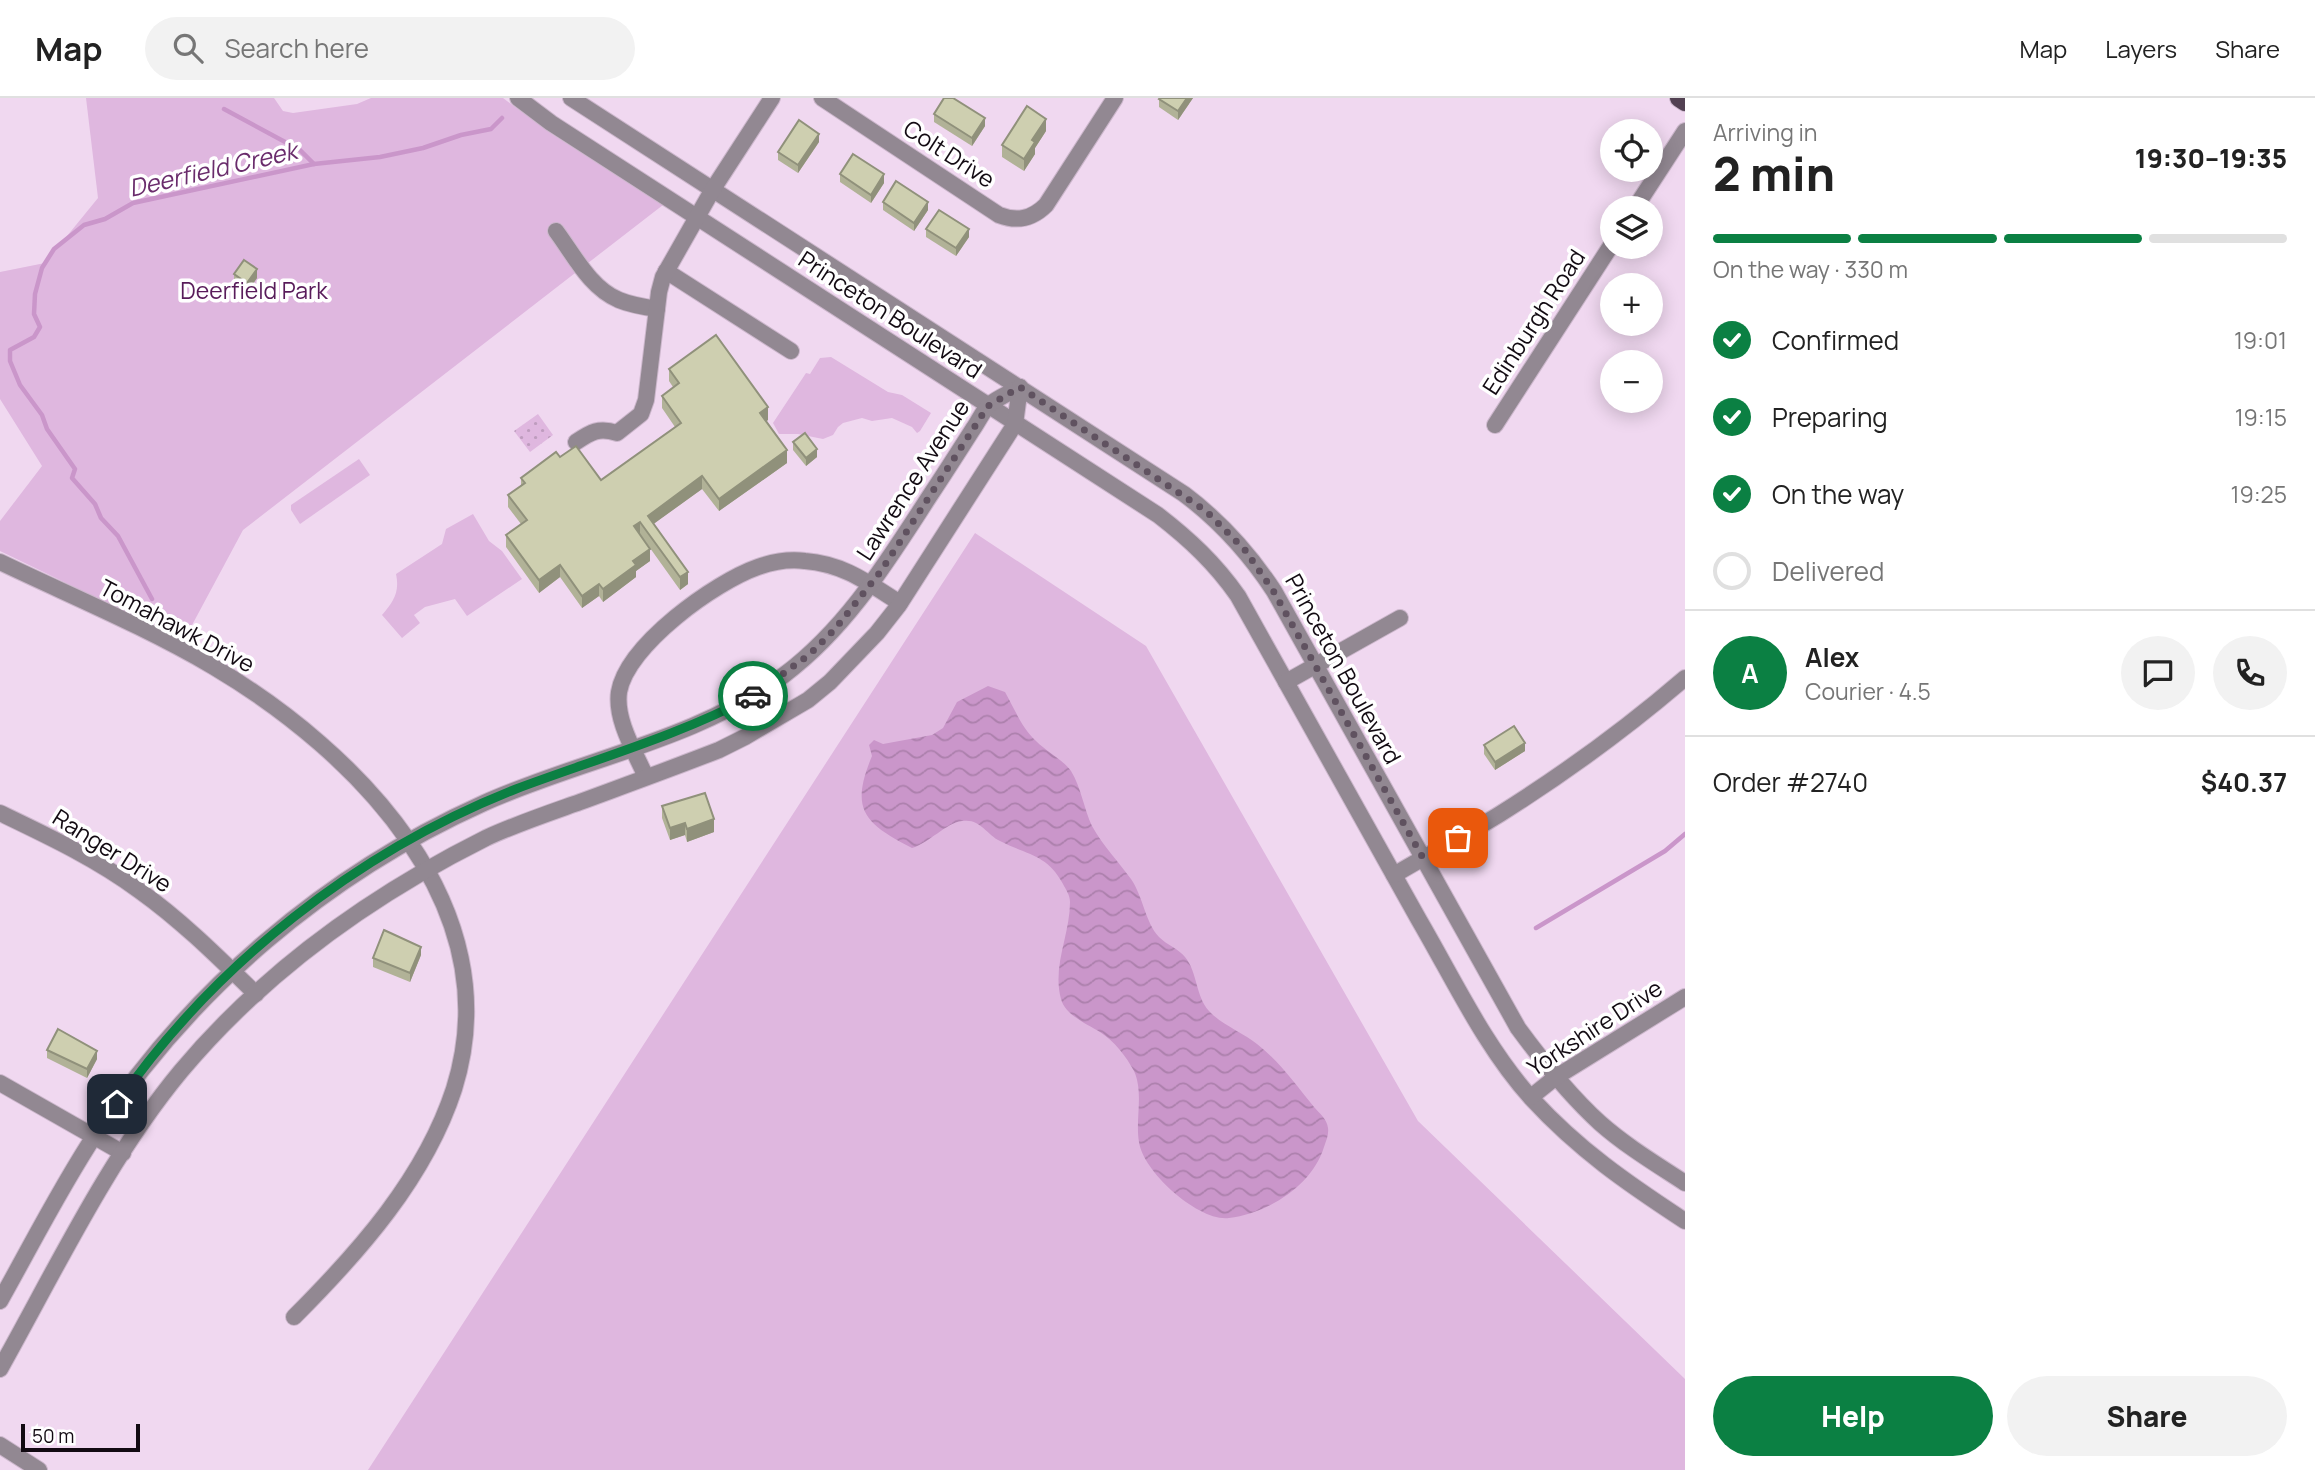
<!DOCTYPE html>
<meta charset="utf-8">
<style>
body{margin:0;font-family:Manrope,sans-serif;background:#f2f2f2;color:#222;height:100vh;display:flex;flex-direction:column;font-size:26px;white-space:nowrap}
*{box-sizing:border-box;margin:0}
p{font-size:23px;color:#767676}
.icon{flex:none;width:38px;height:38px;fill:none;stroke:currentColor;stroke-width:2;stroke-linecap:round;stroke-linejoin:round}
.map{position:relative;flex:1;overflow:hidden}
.sheet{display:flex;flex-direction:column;background:#fff;width:630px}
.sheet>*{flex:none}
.buttons{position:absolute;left:1600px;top:21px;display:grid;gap:14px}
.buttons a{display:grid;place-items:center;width:63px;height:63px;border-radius:50%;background:#fff;box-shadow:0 4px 18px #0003;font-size:35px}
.scale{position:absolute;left:21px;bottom:18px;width:119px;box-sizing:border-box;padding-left:7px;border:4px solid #120a12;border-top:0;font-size:19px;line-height:24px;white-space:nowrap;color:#120a12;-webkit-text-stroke:5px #fff;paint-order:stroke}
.pin{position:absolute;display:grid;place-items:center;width:60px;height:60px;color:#fff;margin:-30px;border-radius:14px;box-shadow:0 4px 10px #0006}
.courier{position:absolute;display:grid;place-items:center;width:70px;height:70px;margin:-35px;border:5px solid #0b8043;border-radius:50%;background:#fff;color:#222;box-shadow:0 2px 9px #0007}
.headline em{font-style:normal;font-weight:800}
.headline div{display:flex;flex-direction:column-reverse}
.headline{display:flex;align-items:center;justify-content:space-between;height:119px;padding:0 28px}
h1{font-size:46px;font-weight:800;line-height:52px}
.bar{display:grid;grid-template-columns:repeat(4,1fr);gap:10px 7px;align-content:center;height:84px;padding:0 28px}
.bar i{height:9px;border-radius:5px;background:#e0e0e0}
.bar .current{background:#0b8043}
.bar p{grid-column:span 4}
.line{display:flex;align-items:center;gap:18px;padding:0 28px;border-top:2px solid #e0e0e0}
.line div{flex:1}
.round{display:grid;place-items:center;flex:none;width:74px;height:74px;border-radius:37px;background:#f2f2f2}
ol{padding:0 28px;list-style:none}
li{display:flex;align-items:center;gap:21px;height:77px}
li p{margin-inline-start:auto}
li .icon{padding:7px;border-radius:50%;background:#0b8043;color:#fff;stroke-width:4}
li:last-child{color:#767676}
li i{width:38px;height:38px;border:4px solid #e0e0e0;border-radius:50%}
.cta{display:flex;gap:14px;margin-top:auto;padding:14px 28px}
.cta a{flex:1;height:80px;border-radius:42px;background:#0b8043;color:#fff;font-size:28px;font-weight:800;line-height:80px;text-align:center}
.cta a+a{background:#f2f2f2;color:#222}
header{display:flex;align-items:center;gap:42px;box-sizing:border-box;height:98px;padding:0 35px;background:#fff;border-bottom:2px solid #e0e0e0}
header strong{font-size:33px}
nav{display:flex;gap:38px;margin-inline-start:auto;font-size:24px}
.search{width:490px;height:63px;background:#f2f2f2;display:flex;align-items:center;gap:18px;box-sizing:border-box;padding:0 24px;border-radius:38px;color:#767676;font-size:26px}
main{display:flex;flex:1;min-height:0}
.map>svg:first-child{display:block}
.green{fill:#dfb7df}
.garden{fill:url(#garden-dots)}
.water{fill:url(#water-waves)}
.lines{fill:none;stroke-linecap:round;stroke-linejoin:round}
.stream{stroke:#ca96ca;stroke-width:4.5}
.minor-casing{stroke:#ccb7cc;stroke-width:18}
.major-casing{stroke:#ccb7cc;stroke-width:20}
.minor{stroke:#928892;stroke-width:16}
.major{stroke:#524152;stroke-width:18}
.wall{fill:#b1b297}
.shaded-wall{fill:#90917b}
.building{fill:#cecfb0;stroke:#90917b;stroke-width:2}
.done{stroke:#605260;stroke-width:7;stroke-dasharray:0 12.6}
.route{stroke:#0b8043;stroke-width:9}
.labels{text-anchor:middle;stroke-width:7;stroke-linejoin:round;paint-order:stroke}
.street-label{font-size:23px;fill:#120a12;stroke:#fff}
.park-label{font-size:23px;fill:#581b5a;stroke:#fff}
.water-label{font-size:24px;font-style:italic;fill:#6a2c6c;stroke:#fff}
</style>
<header>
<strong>Map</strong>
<div class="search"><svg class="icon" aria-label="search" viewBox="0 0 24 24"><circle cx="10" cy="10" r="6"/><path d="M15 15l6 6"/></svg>Search here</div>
<nav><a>Map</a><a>Layers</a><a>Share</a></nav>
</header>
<main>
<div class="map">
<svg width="1685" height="1372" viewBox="0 0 1685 1372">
<defs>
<pattern id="garden-dots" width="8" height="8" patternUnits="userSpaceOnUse" patternTransform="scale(1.75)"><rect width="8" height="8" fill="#dfb7df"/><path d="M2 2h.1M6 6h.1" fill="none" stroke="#be9cbe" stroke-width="1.8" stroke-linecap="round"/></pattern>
<pattern id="water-waves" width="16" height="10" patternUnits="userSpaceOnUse" patternTransform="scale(1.75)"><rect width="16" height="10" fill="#ca96ca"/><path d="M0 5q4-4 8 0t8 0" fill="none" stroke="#ac80ac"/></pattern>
</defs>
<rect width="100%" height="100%" fill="#f0d8f0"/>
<!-- green -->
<g class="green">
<path d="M86,0H274L283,13L293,15L357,6L371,0H503L552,36L663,107L243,432L184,542L0,453V423L42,368L0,301V174L45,165L98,100Z"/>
<path d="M831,259L888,294L902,297L931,315L920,333L917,335L912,329L892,320L872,323L862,320L843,325L838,329L833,337L823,341L798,336H779L773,325L806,275L810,276L820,260Z"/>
<path d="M359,361L370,377L300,426L291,412V407Z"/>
<path d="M473,416L489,443L502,453L522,481L467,518L455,501L425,509L414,517L420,525L402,540L382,517C393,504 400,495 396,476L442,446L446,431Z"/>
<path d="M975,435L1146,548L1418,1023L1685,1281V1372H368Z"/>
</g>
<!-- garden -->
<path class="garden" d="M538,316L553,337L530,354L514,333Z"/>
<!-- water -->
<path class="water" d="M988,588L1005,594C1015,612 1022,630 1036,643C1047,654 1062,661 1071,673C1081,689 1084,711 1092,728C1103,748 1118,763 1131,781C1143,798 1145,824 1159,839C1167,847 1179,851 1185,859C1198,875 1195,897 1209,913C1222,927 1242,934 1257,946C1280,964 1296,987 1314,1009C1320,1016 1327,1021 1328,1030C1329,1037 1326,1043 1324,1049C1312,1088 1268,1115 1229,1120C1199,1124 1143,1074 1139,1044C1135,1021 1144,995 1134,973C1126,958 1114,943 1100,934C1087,926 1065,917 1061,901C1052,868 1070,837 1070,804C1070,797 1066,792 1063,786C1047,756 1027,757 1000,743C986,736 980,720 962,723C946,725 929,745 912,750C863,725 850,711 872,658L869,647L874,642L883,646L932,637L943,630L957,604Z"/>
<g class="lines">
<!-- stream -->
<g class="stream">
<path d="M224,11L300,52L314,66"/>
<path d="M152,501L118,438L101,420L95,406L72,380L75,371L47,331L42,317L20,287L10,263V252L34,239L40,229L34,216L35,196L42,170L54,151L84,127L105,121L133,105L314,66L380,59L423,50L461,37L491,31L502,20"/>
<path d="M1536,830L1665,753L1685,736"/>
</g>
<!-- minor casing -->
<g class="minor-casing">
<g id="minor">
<path d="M518,0L551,25L1158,417C1189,441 1215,465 1238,498C1298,606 1358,714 1419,822C1454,882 1485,949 1532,1001C1579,1052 1627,1085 1685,1123"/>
<path d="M571,0L1184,396C1220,423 1249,455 1274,493L1518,930C1543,964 1569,997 1600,1025C1626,1048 1656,1066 1685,1085"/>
<path d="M822,0L999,117C1017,124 1032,121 1046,107L1115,0"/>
<path d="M1635,110L1685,33"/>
<path d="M556,133C574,157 590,190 619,202C631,207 644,209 657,211"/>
<path d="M666,173L791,253"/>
<path d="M1495,327L1612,146"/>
<path d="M576,344C591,334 599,329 617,335L641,316L646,302L659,194L663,179L713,91L772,0"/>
<path d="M0,464C71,498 146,529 214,569C357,654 511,809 454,991C425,1080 359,1154 294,1219"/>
<path d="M1286,584L1400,520"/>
<path d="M646,679C635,654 615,622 619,594C627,547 715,484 758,469C772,464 789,461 805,463C844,466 868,485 900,505"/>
<path d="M0,715C48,738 97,761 140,793C182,823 219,860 256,896"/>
<path d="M1394,777C1429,756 1466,737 1500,716C1565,675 1627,630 1685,580"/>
<path d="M0,985L123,1055"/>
<path d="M1531,999L1556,979L1685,899"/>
<path d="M0,1203C31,1148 60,1090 95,1037C190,892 326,776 484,705C582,661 697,642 784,577C848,529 888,462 931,396C945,375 959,353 973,331C978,324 983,313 989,307C997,300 1010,295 1020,289"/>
<path d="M0,1271C56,1171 108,1061 181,973C265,873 370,798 486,740C516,726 549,715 580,704C626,687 673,670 719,652L745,639L808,602L830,584L877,535L899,507L1015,326L1020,289"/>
<path d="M0,1347L39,1372"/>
</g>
</g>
<!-- major casing -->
<g class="major-casing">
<path id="major" d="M1679,0L1685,4"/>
</g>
<!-- minor -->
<use href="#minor" class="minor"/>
<!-- major -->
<use href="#major" class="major"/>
</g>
<!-- wall -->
<g class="wall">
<path d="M1193,0L1178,22L1159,9V1Z"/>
<path d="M934,16L985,28L972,48L934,24Z"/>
<path d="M1046,33L1035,50V56L1024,73L1002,59V47Z"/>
<path d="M819,44L798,75L778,62V54Z"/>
<path d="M840,76L884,85L871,105L840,84Z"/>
<path d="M883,104L928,112L914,133L883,112Z"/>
<path d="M926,131L969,139L956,158L926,139Z"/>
<path d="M234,176L257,180L247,194L234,184Z"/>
<path d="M669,271L768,322L766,323L787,365L719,413L702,391L653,426L688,486L680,492L640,436L650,463L636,473V479L603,504L599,498L582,510L560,479L539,495L506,449V437L521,426L508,409V397L521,388V380L560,359L601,382L675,329L662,310V298L673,289L669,283Z"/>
<path d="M793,344L817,359L806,368L793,352Z"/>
<path d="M1484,647L1525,653L1495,672L1484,656Z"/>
<path d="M662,708L714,734L687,744L685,737L670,742L662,720Z"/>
<path d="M421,857L410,884L373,869V860Z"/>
<path d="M47,952L97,961L87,980L47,960Z"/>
</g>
<!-- shaded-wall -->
<g class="shaded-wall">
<path d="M1187,0H1193L1178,22V13Z"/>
<path d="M985,20V28L972,48V40Z"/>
<path d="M1046,21V33L1035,50V56L1024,73V61L1032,42Z"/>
<path d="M819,36V44L798,75V67Z"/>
<path d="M884,76V85L871,105V97Z"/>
<path d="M928,104V112L914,133V125Z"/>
<path d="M969,131V139L956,158V150Z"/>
<path d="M257,171V180L247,194V185Z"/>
<path d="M768,309V322L760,328V315Z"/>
<path d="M817,351V359L806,368V360Z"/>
<path d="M787,352V365L719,413V401Z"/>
<path d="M702,378V391L648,430V418Z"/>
<path d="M640,424V436L634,428Z"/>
<path d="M650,451V463L636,473V479L603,504V491L633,463Z"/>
<path d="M560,467V479L539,495V482Z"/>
<path d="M688,474V486L680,492V479Z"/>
<path d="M599,486V498L582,510V498Z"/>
<path d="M1525,645V653L1495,672V664Z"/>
<path d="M714,721V734L687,744V731Z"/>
<path d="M685,725V737L670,742V730Z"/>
<path d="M421,849V857L410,884V875Z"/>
<path d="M97,953V961L87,980V971Z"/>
</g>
<!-- building -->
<g class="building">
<path d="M944,0H953L985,20L972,40L934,16Z"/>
<path d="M1160,0H1187L1178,13L1159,1Z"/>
<path d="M1027,8L1046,21L1032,42L1035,44L1024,61L1002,47Z"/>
<path d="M799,22L819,36L798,67L778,54Z"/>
<path d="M853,56L884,76L871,97L840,76Z"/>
<path d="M896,83L928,104L914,125L883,104Z"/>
<path d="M939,112L969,131L956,150L926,131Z"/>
<path d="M244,162L257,171L247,185L234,176Z"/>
<path d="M716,237L768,309L760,315L787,352L719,401L702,378L648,418L688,474L680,479L640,424L634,428L650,451L633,463L636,467L603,491L599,486L582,498L560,467L539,482L506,437L527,422L508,397L525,385L521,380L556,354L560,359L576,348L601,382L681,325L662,298L679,285L669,271Z"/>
<path d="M805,335L817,351L806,360L793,344Z"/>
<path d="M1514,628L1525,645L1495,664L1484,647Z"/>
<path d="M705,695L714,721L687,731L685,725L670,730L662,708Z"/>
<path d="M384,832L421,849L410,875L373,860Z"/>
<path d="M58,931L97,953L87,971L47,952Z"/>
</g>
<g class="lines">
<!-- done -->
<path class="done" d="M753,598L810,556L835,531L881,473L988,308L1020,289L1206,413L1245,452L1274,494L1423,760L1458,740"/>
<!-- route -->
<path class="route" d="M117,1006C214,866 358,753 516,691C596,661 678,638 753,598"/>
</g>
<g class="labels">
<!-- street labels -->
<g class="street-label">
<text transform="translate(949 56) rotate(33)" y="8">Colt Drive</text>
<text transform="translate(890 217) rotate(33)" y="8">Princeton Boulevard</text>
<text transform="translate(1534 224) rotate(-57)" y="8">Edinburgh Road</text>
<text transform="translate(913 382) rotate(-57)" y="8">Lawrence Avenue</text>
<text transform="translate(177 528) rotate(28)" y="8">Tomahawk Drive</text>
<text transform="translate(1343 571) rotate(61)" y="8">Princeton Boulevard</text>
<text transform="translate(112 753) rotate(32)" y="8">Ranger Drive</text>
<text transform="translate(1595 930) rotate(-33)" y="8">Yorkshire Drive</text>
</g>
<!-- park labels -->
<g class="park-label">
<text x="254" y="201">Deerfield Park</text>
</g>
<!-- water labels -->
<g class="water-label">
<text transform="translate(213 72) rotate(-13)" y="8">Deerfield Creek</text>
</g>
</g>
</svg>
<div class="buttons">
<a><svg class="icon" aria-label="locate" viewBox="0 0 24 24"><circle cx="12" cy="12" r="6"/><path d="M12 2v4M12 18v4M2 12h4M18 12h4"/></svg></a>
<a><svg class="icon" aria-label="layers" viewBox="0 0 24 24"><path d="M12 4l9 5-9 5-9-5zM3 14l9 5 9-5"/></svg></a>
<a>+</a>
<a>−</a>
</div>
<div class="scale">50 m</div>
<div class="pin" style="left:1458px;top:740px;background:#ea580c"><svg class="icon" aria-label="bag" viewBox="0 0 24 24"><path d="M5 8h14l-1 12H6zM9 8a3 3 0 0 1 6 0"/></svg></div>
<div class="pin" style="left:117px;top:1006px;background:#1f2937"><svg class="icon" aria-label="home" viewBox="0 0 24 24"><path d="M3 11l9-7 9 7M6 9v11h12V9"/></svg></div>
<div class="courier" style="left:753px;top:598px"><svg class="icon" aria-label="car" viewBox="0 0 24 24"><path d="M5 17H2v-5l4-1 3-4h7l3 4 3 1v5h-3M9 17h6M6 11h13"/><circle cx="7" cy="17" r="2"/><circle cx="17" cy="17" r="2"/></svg></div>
</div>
<section class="sheet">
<div class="headline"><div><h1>2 min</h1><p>Arriving in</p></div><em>19:30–19:35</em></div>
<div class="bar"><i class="current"></i><i class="current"></i><i class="current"></i><i></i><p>On the way · 330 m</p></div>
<ol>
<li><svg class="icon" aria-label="check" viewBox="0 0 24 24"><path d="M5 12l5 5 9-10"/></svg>Confirmed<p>19:01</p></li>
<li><svg class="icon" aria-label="check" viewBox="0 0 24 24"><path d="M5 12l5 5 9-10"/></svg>Preparing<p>19:15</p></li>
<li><svg class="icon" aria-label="check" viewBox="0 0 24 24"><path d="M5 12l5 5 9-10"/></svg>On the way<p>19:25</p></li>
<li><i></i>Delivered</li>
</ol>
<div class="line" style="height:126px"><b class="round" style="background:#0b8043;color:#fff">A</b><div><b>Alex</b><p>Courier · 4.5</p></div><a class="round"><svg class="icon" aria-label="chat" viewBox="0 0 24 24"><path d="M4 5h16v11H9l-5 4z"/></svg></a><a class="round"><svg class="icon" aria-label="phone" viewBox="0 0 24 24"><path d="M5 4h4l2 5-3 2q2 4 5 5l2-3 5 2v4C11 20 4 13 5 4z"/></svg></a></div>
<div class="line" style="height:91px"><div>Order #2740</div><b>$40.37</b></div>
<div class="cta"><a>Help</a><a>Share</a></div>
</section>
</main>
